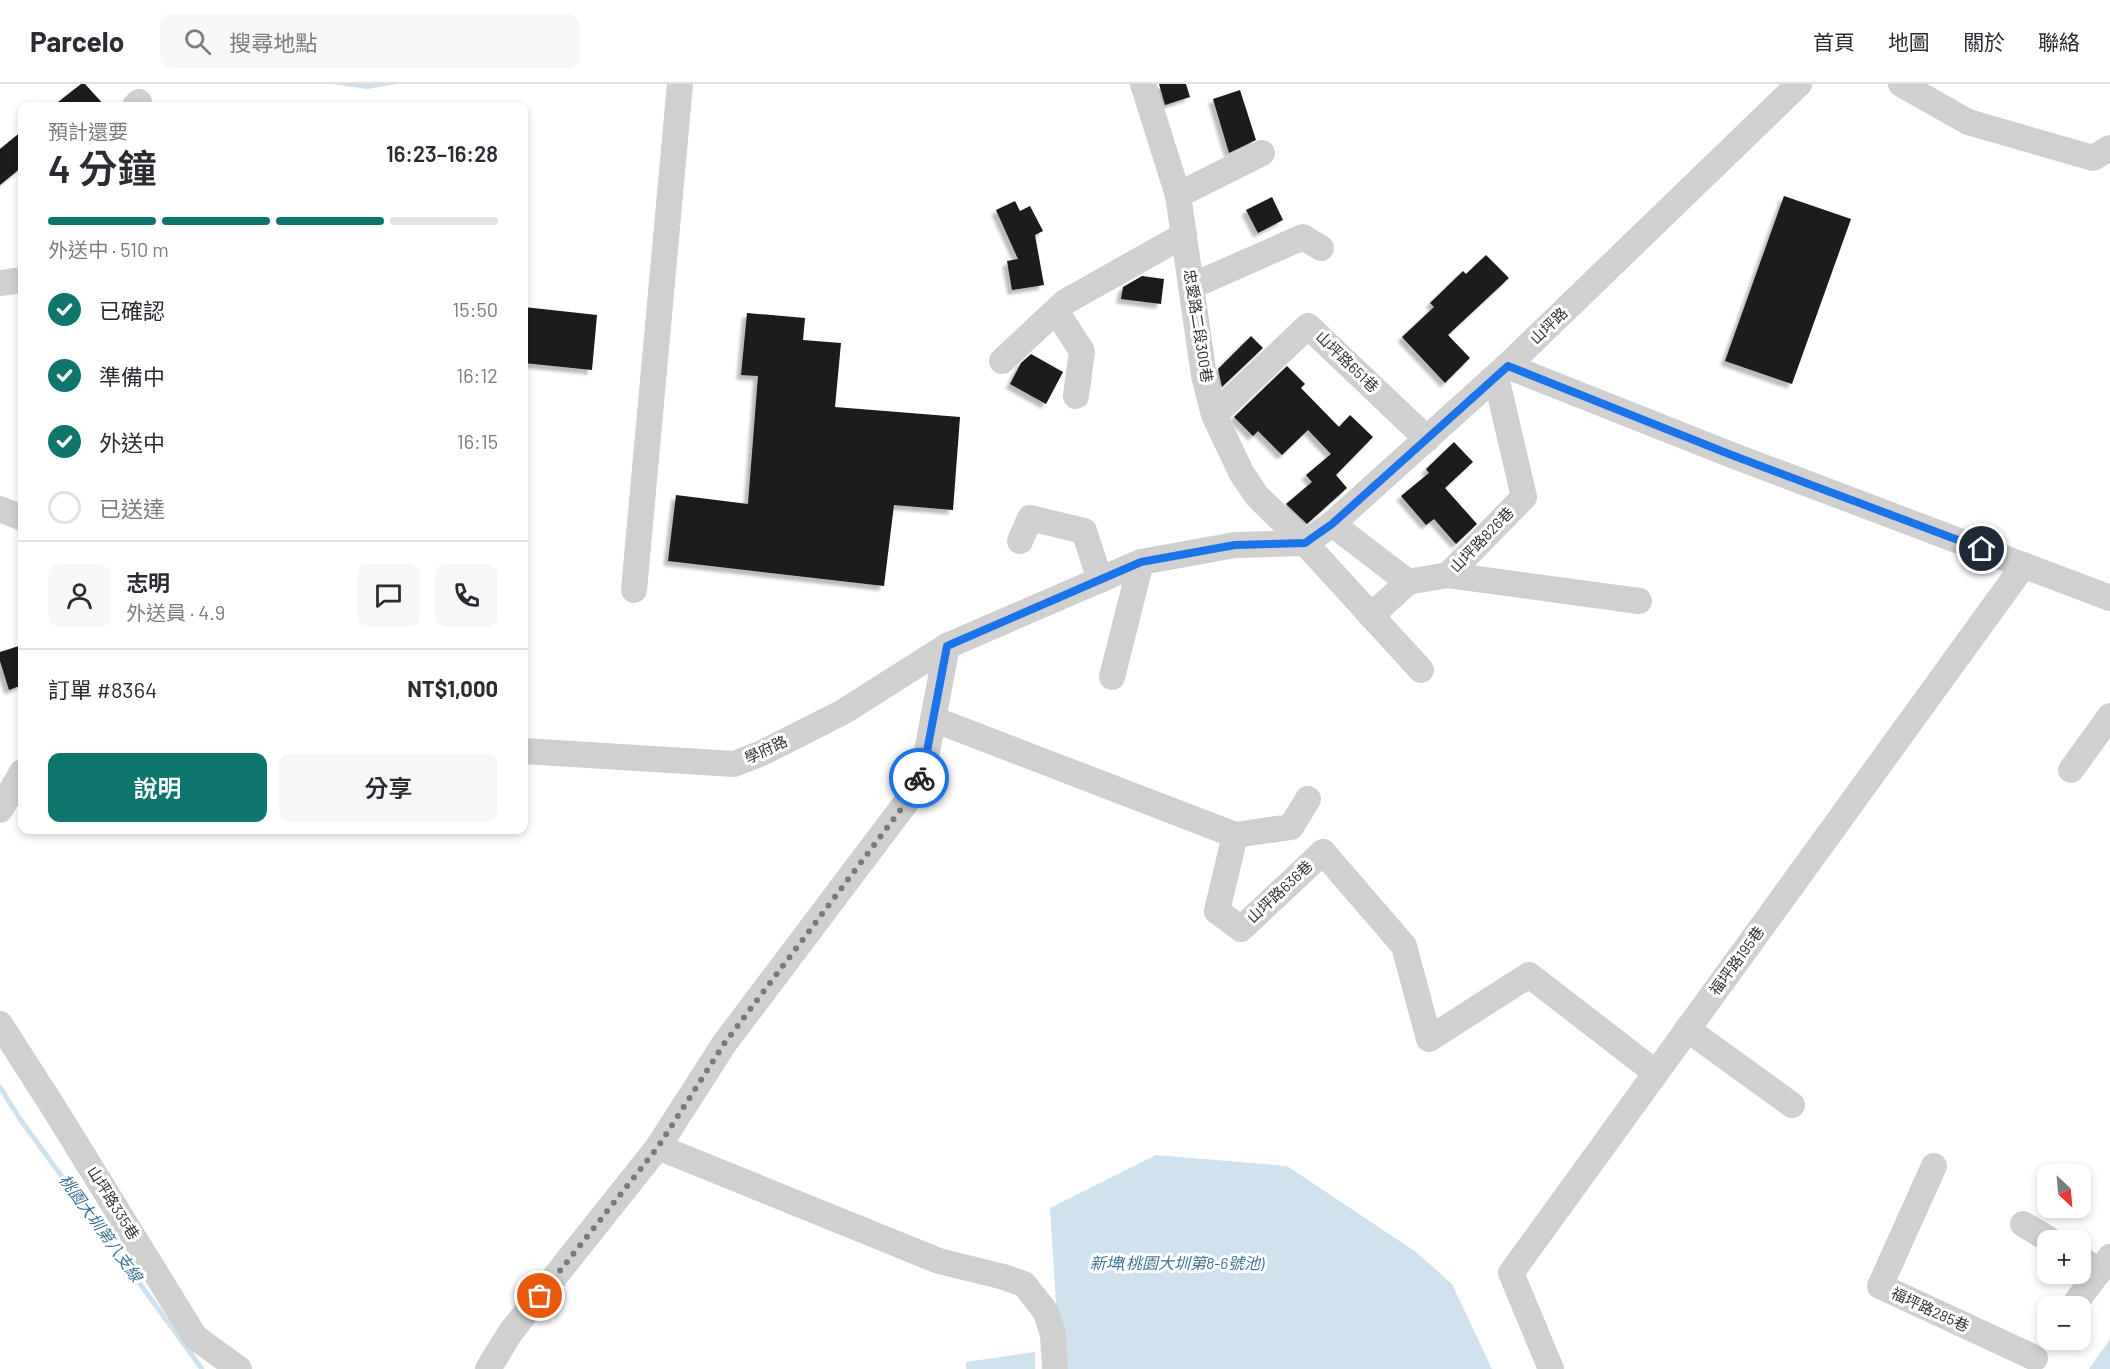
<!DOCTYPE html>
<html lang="zh-TW">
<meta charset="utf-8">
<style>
body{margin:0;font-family:Barlow,"Noto Sans TC",sans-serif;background:#f7f7f7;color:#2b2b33;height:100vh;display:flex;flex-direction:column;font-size:22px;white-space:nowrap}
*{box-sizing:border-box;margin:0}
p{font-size:20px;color:#7c7c81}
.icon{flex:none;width:33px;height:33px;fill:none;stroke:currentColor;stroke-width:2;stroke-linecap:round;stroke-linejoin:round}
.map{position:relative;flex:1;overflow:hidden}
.panel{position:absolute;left:18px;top:18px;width:510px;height:732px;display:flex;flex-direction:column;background:#fff;border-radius:12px;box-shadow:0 3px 9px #0003}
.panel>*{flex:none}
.needle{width:39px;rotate:154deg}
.buttons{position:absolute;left:2037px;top:1080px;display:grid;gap:12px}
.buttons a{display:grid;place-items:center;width:54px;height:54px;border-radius:12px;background:#fff;box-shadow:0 3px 9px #0003;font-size:30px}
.pin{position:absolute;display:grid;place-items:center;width:51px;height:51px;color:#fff;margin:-26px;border:3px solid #fff;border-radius:50%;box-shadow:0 2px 6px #0007}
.courier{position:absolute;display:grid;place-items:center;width:60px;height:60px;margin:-30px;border:4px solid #1a73e8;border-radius:50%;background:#fff;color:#222;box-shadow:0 2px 8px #0007}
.head em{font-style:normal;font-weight:600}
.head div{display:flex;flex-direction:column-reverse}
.head{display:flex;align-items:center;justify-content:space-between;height:102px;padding:0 30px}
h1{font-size:39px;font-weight:600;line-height:45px}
.bar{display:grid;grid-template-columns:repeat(4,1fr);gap:9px 6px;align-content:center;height:72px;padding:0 30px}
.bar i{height:8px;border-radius:4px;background:#e1e1e2}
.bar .on{background:#0f766e}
.bar p{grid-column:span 4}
.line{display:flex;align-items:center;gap:15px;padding:0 30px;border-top:2px solid #e1e1e2}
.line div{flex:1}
.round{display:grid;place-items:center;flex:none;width:63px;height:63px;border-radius:12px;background:#f7f7f7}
ol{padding:0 30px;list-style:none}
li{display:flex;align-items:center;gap:18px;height:66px}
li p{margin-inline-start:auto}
li .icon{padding:6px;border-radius:50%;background:#0f766e;color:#fff;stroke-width:4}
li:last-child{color:#7c7c81}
li i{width:33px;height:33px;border:3px solid #e1e1e2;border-radius:50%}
.button{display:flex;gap:12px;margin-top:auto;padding:12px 30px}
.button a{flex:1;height:69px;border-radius:12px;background:#0f766e;color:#fff;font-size:24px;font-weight:600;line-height:69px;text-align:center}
.button a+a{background:#f7f7f7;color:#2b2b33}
header{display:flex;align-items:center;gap:36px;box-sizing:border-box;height:84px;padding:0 30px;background:#fff;border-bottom:2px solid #e1e1e2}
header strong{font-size:28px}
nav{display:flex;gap:33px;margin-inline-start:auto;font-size:21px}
.search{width:420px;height:54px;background:#f7f7f7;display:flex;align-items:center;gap:15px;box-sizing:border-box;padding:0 21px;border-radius:12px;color:#7c7c81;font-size:22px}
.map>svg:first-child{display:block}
.water{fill:#cfe2ee}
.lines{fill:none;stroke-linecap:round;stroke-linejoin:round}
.stream{stroke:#cfe2ee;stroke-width:5}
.building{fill:#1a1a1a;filter:url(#shadow)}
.minor{stroke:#d0d0d0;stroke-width:26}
.done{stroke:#7a7a7a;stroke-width:6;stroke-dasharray:0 10.8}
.route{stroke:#1a73e8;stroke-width:8}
.labels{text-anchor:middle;stroke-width:6;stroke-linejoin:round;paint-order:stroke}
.street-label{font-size:15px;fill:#333;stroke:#fff}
.water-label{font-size:16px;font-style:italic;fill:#3f7597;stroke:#fff}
</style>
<header>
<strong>Parcelo</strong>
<div class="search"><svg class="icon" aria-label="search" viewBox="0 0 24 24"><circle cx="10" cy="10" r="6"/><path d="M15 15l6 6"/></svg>搜尋地點</div>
<nav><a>首頁</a><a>地圖</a><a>關於</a><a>聯絡</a></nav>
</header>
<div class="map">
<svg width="2110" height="1285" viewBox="0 0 2110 1285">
<defs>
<filter id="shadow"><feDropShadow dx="-4.5" dy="4.5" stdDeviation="1.5" flood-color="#0004"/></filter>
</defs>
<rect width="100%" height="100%" fill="#fff"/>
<!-- water -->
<g class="water">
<path d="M331,0H397L367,5Z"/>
<path d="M1156,1071L1287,1082L1416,1168L1452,1200L1492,1285H1060L1050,1124Z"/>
<path d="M2110,1255V1285H2089Z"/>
<path d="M1035,1268V1285H966V1278Z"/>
</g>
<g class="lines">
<!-- stream -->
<path class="stream" d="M0,1003L20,1035L202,1285"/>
</g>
<!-- building -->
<g class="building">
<path d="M81,0H85L105,22H53Z"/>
<path d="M1159,0H1186L1190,13L1165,21Z"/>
<path d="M1240,6L1256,56L1229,69L1213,15Z"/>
<path d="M22,47V83L0,101V65Z"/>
<path d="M1784,112L1851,135L1792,300L1725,277Z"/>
<path d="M1272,113L1283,136L1258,149L1246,126Z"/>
<path d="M1015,117L1020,127L1030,122L1043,147L1035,151L1044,201L1012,206L1007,177L1018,175L996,126Z"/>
<path d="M1486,171L1509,194L1448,251L1470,274L1445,299L1402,253L1434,223L1430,219L1463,187L1466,190Z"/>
<path d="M1142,192L1164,195L1161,220L1121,215L1123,203Z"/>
<path d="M524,223L597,231L592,286L524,279Z"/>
<path d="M747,229L805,234L803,256L841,259L835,323L960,333L953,426L894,421L884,502L668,477L676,411L748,420L758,292L741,291Z"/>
<path d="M1251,252L1263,264L1222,303L1218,285Z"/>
<path d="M1031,270L1063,288L1046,320L1010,300L1021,279Z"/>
<path d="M1287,282L1305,300L1301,304L1339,343L1350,331L1373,353L1336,391L1347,404L1307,440L1286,420L1312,398L1306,391L1331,370L1308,346L1282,371L1258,347L1253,352L1234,333Z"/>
<path d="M1454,358L1473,378L1445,404L1477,440L1456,460L1434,435L1426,441L1401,412L1429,389L1426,385Z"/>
<path d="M22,561V601L9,606L0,577V568Z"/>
</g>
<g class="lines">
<!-- minor -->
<g class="minor">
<path d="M1143,0L1178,111L1204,292L1214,331L1242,390L1257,412L1305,459L1421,586"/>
<path d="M1901,0L1968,38L2093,74L2110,64"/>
<path d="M135,22L139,18"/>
<path d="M1178,111L1262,69"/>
<path d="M0,199L22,196"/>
<path d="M1192,202L1303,153L1321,164"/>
<path d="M1056,227L1082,267L1076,312"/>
<path d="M1002,277L1065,218L1184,151"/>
<path d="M1507,282L1729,370L2110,514"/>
<path d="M1214,331L1308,242L1427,355"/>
<path d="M0,425L22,434"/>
<path d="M1332,440L1408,498L1448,491L1524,413L1496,293"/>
<path d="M1020,457L1030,434L1084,447L1100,496"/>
<path d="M1448,491L1639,517"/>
<path d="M634,506L680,0"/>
<path d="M1371,532L1408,498"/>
<path d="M1112,593L1141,478"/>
<path d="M933,635L1235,751L1217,827L1241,845L1323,768L1404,862L1429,955L1529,891L1656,989"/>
<path d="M524,667L734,680L762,669L843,628L947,562"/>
<path d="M2071,686L2110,632"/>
<path d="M0,726L22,688"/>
<path d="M1235,751L1291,743L1308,715"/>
<path d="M0,940L57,1029L195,1253L239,1285"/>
<path d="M1687,945L1792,1021"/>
<path d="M658,1063L939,1177L1004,1193L1024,1200L1046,1228L1053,1251L1055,1285"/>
<path d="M1934,1082L1880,1202L2035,1274"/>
<path d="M2023,1140L2050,1156"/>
<path d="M2080,1175L2100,1187"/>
<path d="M2073,1222L2110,1173"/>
<path d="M488,1285L510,1249L658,1063L724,960L911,712L924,683L947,562L1141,478L1235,461L1305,459L1332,440L1507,282L1799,0"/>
<path d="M1551,1285L1511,1189L2024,481"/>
</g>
</g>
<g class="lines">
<!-- done -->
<path class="done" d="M540,1212L658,1063L724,960L911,712L919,694"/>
<!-- route -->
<path class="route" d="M919,694L924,683L947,562L1141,478L1235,461L1305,459L1332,440L1508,282L1729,370L1982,465"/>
</g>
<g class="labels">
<!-- street labels -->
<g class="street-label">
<text transform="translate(1198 242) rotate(81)" y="5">忠愛路二段300巷</text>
<text transform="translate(1549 242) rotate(-44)" y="5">山坪路</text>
<text transform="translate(1347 278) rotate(44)" y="5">山坪路651巷</text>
<text transform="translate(1482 456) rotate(-46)" y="5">山坪路826巷</text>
<text transform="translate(766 666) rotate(-25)" y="5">學府路</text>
<text transform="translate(1280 808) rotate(-43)" y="5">山坪路636巷</text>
<text transform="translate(1737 877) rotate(-54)" y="5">福坪路195巷</text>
<text transform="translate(113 1119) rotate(58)" y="5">山坪路335巷</text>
<text transform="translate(1930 1226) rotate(25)" y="5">福坪路285巷</text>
</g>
<!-- water labels -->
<g class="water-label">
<text transform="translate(101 1144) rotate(54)" y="6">桃園大圳第八支線</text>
<text x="1177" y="1185">新埤(桃園大圳第8-6號池)</text>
</g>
</g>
</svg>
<div class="buttons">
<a><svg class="needle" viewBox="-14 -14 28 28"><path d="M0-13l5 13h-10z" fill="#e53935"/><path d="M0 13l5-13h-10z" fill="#7c7c81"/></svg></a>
<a>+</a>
<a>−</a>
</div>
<div class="pin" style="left:540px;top:1212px;background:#ea580c"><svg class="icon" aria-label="bag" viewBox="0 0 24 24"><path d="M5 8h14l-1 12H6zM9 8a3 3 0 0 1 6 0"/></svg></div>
<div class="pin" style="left:1982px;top:465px;background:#1f2937"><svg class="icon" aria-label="home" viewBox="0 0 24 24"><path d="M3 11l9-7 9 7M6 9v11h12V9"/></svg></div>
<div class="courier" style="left:919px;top:694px"><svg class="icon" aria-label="bike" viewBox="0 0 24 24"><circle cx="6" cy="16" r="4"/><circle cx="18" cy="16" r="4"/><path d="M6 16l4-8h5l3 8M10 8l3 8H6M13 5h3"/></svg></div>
<section class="panel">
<div class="head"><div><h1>4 分鐘</h1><p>預計還要</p></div><em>16:23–16:28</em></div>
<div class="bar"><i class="on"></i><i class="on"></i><i class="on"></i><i></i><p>外送中 · 510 m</p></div>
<ol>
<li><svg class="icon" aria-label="check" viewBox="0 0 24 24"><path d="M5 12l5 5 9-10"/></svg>已確認<p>15:50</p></li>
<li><svg class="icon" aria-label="check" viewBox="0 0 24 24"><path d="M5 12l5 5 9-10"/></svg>準備中<p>16:12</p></li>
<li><svg class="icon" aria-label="check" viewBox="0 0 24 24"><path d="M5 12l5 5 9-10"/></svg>外送中<p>16:15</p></li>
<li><i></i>已送達</li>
</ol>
<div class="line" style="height:108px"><a class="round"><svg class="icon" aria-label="person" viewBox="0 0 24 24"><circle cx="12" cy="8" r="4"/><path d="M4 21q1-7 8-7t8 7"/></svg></a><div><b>志明</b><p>外送員 · 4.9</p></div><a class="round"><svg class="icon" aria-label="chat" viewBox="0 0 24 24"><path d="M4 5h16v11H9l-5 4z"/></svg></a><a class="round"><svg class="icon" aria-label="phone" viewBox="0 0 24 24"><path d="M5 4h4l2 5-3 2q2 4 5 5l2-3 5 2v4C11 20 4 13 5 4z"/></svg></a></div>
<div class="line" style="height:78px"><div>訂單 #8364</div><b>NT$1,000</b></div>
<div class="button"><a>說明</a><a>分享</a></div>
</section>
</div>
